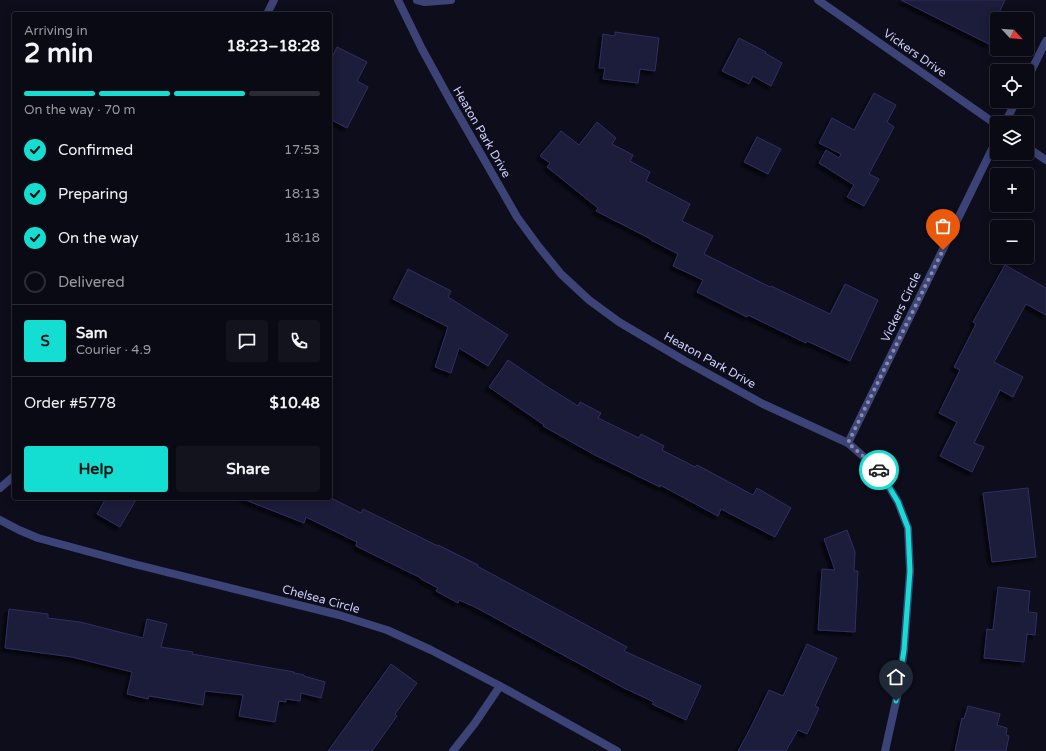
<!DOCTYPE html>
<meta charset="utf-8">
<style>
body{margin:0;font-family:"Varela Round",sans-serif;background:#13131d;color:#f1f3f6;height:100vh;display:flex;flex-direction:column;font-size:15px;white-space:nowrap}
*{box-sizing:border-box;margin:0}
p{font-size:13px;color:#999aa0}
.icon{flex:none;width:22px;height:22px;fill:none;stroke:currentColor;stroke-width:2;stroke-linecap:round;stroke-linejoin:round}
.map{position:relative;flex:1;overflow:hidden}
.sheet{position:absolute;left:12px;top:12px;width:320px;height:488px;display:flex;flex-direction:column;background:#0a0a14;border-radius:4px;box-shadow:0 2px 10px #0003,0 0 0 1px #2a2b34}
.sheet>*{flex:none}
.needle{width:26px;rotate:116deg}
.tools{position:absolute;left:990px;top:12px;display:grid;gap:8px}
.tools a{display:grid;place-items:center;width:44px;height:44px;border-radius:4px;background:#0a0a14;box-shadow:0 2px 10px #0003,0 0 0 1px #2a2b34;font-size:20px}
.pin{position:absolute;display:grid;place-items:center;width:34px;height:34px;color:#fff;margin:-41px -17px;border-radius:50% 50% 50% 0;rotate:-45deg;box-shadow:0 0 4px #0007}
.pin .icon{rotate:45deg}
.courier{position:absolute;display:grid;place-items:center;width:40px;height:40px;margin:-20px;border:3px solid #14ded2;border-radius:50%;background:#fff;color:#222;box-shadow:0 1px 5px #0007}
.overview em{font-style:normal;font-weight:700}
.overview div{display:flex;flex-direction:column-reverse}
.overview{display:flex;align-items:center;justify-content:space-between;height:68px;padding:0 12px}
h1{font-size:26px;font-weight:700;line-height:30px}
.bar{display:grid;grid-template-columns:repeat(4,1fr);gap:6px 4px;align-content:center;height:48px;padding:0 12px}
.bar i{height:5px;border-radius:3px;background:#2a2b34}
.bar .active{background:#14ded2}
.bar p{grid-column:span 4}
.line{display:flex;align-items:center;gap:10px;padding:0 12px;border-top:1px solid #2a2b34}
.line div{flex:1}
.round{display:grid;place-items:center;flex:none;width:42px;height:42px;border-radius:4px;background:#13131d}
ol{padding:0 12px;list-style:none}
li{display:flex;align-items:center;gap:12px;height:44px}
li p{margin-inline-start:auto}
li .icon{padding:4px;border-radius:50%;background:#14ded2;color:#111;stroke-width:4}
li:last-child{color:#999aa0}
li i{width:22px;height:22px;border:2px solid #2a2b34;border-radius:50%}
.cta{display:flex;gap:8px;margin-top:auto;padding:8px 12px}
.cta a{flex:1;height:46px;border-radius:4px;background:#14ded2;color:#111;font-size:16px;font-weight:700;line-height:46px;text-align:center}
.cta a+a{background:#13131d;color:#f1f3f6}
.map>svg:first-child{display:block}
.building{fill:#1c1b3a;stroke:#312f64;filter:url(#shadow)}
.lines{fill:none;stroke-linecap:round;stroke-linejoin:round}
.minor{stroke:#3c4376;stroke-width:8}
.done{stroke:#898aac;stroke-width:4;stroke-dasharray:0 7.2}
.route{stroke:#14ded2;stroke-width:5}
.labels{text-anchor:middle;stroke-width:3.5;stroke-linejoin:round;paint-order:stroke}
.street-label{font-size:12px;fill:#cccefa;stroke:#0d0d1b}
</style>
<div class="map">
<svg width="1046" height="751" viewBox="0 0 1046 751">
<defs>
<filter id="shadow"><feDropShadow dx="-3.5" dy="3.5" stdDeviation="1" flood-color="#0009"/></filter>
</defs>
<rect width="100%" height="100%" fill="#0d0d1b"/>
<!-- building -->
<g class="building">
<path d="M901,0H1005L997,17V28L989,44Z"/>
<path d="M615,32L659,38L655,71L640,69L638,83L603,79L605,68H599L603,34L615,36Z"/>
<path d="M739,38L766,52L765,53L782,63L771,86L753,76L749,84L722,71Z"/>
<path d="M337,47L367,62L357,81L368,87L347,128L330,119V61Z"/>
<path d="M874,93L896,105L887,122L894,127L869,174L879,179L864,206L847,197L854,185L819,163L826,150L839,158L841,154L819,143L832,118L854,130Z"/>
<path d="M597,122L616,138L612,144L633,155L630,161L650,172L646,181L690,204L682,221L713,236L704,254L770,287L771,286L830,314L845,284L878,300L850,361L807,341L806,343L748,315L747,317L697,292L703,280L673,266L678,254L651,240V239L596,211L598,208L547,167L550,163L540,156L561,131L579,145Z"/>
<path d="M757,137L781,149L768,174L744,162Z"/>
<path d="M1005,265L1046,288V315L1026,304L994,362L1023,377L1013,397L1000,390L974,443L984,447L972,472L940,456L957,422L939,413L960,370L954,367L976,324L973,322Z"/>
<path d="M408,269L451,291L448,297L508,335L488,366L459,348L451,373L435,367L448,327L393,299Z"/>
<path d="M508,360L546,386L578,406L580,402L601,413L598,418L639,438L641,434L664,446L662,450L695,467L697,465L753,495L757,488L791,508L775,537L721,509L718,516L660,485V487L595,455L543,426L544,425L489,387Z"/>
<path d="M1028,488L1036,557L992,562L983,493Z"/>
<path d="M106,498H137L120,527L97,514Z"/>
<path d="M243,498H331L361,513L363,509L438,546V545L478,565L477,566L627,647L624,651L701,686L686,720L652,704L654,702L624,688L475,607L459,600L458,603L436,591L438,588L421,579V578L356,546L357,542L306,517L304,523L243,499Z"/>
<path d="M847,530L855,552L854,571H858L855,632L818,630L822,569L835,570L824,539Z"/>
<path d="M998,587L1030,591L1028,612L1037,613L1035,635L1027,634L1024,662L984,658L987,629L993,630Z"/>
<path d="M9,609L48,614V618L80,622L143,638L147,619L167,624L161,647L193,652L192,654L294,672V673L304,675V676L325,682L321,698L301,693L300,701L286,699V702L279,701L275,722L239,716L243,695L205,691L203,705L149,696L148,699L127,694L132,672L72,657L5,648Z"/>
<path d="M807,644L837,658L815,706L819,708L807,734L798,730L786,751H738L751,727L769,690L783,696Z"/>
<path d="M391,664L417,683L395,714L397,716L372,751H328Z"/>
<path d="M968,706L1000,714L997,725L1007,728L1006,735L1009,736L1006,751H955L962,718L964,719Z"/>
</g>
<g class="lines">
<!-- minor -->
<g class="minor">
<path d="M398,0L422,49L450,100L517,217L539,247L561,274L589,300L619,322L685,361L763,404L848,443L879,470L898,502L908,528L910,571L904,650L899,688L885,751"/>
<path d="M417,0L425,2L451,0"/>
<path d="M818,0L997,125"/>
<path d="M267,14L274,0"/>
<path d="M1027,79L1046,41"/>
<path d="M1005,123L1016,101"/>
<path d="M1027,147L1046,160"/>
<path d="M848,443L997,139"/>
<path d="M0,488L14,476"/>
<path d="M0,520L19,530L38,538L134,564L339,615L387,630L431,650L500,686L617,751"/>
<path d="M453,751L475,723L500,686"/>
</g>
</g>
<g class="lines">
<!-- done -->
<path class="done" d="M879,470L848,443L943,250"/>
<!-- route -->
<path class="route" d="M879,470L898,502L908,528L910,571L904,650L896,701"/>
</g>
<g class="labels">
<!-- street labels -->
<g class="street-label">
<text transform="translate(915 53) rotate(35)" y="4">Vickers Drive</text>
<text transform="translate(482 132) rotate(60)" y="4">Heaton Park Drive</text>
<text transform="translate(901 307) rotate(-64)" y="4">Vickers Circle</text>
<text transform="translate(710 360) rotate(29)" y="4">Heaton Park Drive</text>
<text transform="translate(321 599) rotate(15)" y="4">Chelsea Circle</text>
</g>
</g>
</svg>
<div class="tools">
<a><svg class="needle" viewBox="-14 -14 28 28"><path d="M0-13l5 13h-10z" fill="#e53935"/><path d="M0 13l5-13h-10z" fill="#999aa0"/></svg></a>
<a><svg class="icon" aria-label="locate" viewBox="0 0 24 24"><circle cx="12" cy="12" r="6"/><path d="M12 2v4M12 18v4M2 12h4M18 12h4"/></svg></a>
<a><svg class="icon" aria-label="layers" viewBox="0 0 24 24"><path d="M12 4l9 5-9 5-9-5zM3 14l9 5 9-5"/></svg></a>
<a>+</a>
<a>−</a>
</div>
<div class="pin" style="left:943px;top:250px;background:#ea580c"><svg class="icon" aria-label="bag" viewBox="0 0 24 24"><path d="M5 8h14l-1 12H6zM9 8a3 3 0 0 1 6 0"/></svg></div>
<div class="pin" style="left:896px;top:701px;background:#1f2937"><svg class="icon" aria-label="home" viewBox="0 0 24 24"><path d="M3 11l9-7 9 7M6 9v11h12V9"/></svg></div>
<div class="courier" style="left:879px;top:470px"><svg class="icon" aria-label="car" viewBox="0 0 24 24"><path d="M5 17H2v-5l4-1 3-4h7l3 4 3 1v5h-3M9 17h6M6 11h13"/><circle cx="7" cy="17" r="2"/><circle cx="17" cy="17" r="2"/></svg></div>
<section class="sheet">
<div class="overview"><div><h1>2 min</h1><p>Arriving in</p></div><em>18:23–18:28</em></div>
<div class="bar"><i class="active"></i><i class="active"></i><i class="active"></i><i></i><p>On the way · 70 m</p></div>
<ol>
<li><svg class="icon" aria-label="check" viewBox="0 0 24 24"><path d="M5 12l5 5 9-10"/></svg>Confirmed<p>17:53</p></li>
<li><svg class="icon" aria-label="check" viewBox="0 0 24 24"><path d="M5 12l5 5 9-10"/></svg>Preparing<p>18:13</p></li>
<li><svg class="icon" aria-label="check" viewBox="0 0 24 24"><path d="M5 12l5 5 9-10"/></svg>On the way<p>18:18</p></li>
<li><i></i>Delivered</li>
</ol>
<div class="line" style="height:72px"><b class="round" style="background:#14ded2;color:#111">S</b><div><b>Sam</b><p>Courier · 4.9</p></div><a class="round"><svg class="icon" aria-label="chat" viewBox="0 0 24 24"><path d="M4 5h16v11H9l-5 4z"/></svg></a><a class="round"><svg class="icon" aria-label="phone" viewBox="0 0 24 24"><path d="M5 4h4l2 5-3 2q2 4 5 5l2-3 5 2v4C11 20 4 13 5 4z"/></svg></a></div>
<div class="line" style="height:52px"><div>Order #5778</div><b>$10.48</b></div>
<div class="cta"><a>Help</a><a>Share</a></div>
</section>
</div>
